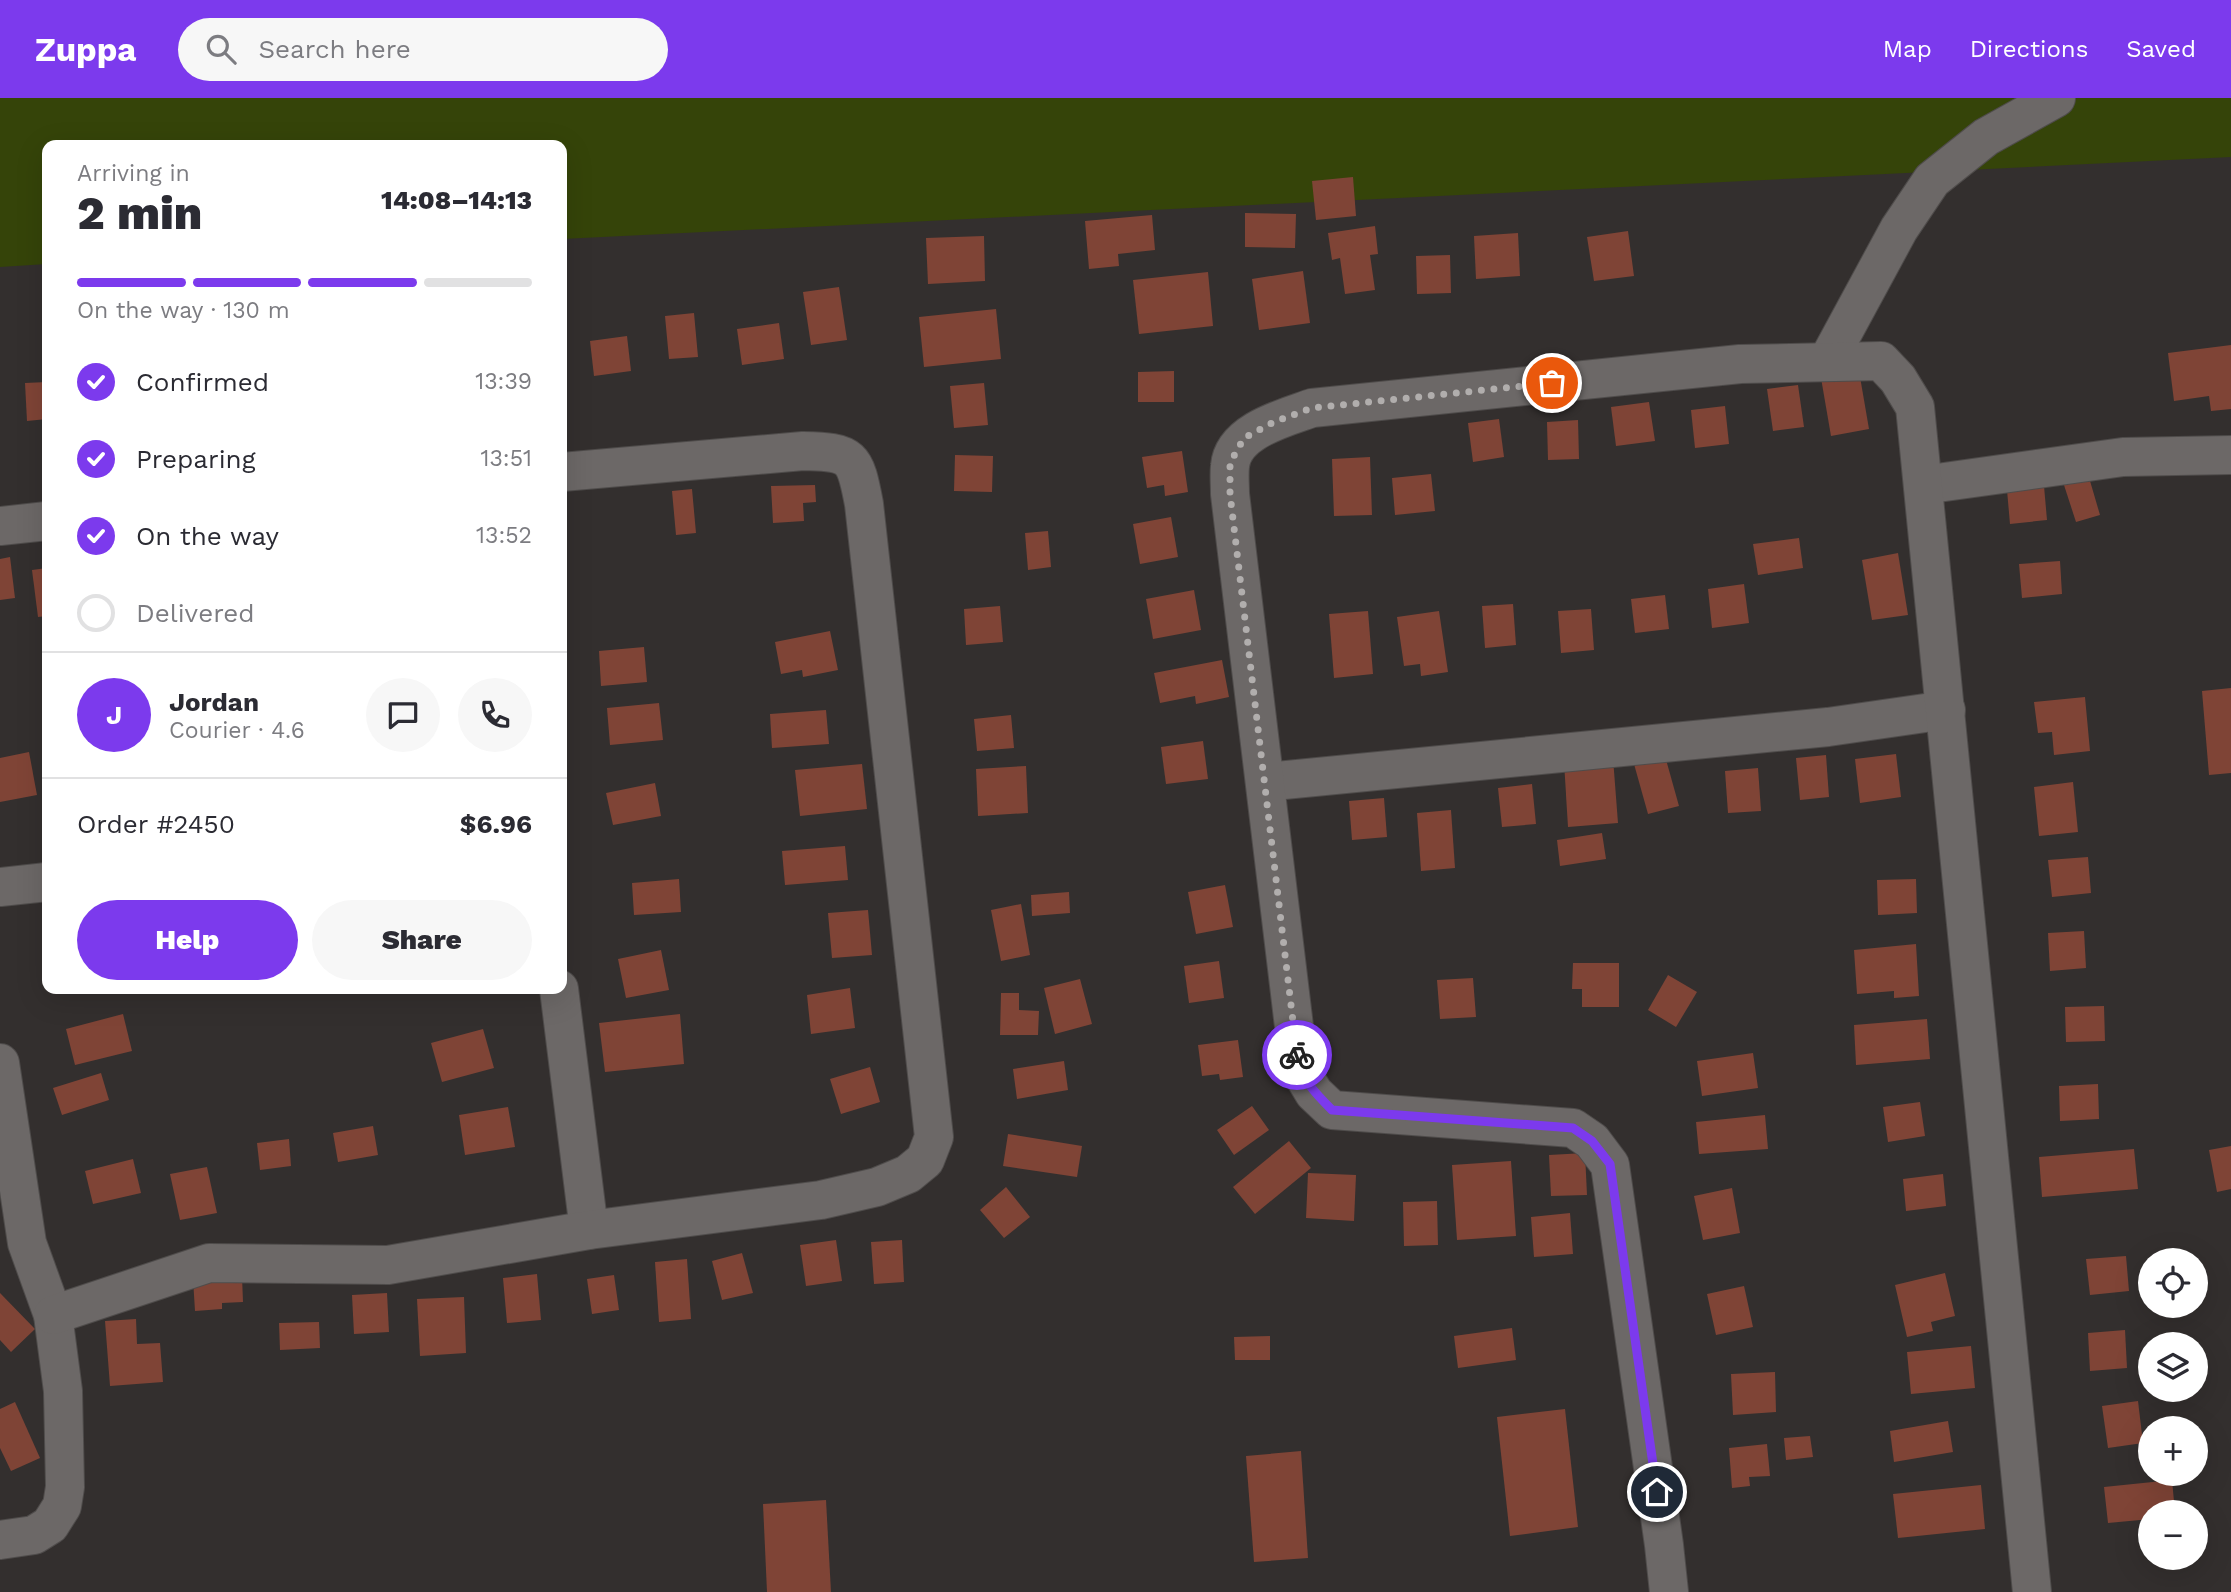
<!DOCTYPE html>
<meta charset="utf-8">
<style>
body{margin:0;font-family:"Work Sans",sans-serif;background:#f7f7f7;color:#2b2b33;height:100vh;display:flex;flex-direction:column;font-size:26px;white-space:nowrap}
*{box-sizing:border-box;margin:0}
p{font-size:23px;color:#7c7c81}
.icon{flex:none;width:38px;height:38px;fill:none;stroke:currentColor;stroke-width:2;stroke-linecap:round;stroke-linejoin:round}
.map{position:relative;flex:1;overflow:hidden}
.panel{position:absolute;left:42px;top:42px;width:525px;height:854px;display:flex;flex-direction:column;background:#fff;border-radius:14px;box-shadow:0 7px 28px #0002}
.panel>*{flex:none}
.buttons{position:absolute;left:2138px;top:1150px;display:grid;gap:14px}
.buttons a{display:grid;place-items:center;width:70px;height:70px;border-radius:50%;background:#fff;box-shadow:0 7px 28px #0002;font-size:35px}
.pin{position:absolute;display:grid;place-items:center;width:60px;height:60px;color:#fff;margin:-30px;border:4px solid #fff;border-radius:50%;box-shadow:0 2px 7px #0007}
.courier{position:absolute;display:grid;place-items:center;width:70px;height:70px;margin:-35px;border:5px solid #7c3aed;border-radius:50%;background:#fff;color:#222;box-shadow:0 2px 9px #0007}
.overview em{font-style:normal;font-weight:800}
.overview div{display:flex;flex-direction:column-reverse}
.overview{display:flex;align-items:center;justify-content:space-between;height:119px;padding:0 35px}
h1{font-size:46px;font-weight:800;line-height:52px}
.bar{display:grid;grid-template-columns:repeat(4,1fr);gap:10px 7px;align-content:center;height:84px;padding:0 35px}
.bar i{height:9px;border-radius:5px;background:#e1e1e2}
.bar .on{background:#7c3aed}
.bar p{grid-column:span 4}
.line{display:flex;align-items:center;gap:18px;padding:0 35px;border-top:2px solid #e1e1e2}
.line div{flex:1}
.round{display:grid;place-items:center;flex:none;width:74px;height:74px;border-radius:37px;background:#f7f7f7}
ol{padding:0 35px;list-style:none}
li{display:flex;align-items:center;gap:21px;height:77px}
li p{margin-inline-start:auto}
li .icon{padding:7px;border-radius:50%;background:#7c3aed;color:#fff;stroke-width:4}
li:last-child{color:#7c7c81}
li i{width:38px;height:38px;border:4px solid #e1e1e2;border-radius:50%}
.primary-button{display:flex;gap:14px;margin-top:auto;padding:14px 35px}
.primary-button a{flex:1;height:80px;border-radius:42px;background:#7c3aed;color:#fff;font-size:28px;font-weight:800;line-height:80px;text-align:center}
.primary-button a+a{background:#f7f7f7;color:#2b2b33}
header{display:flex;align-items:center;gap:42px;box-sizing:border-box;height:98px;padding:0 35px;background:#7c3aed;color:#fff}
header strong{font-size:33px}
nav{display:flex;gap:38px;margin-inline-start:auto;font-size:24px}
.search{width:490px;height:63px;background:#f7f7f7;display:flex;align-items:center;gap:18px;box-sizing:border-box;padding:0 24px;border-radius:38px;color:#7c7c81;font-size:26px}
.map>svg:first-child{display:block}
.green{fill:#354409}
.building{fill:#7f4436}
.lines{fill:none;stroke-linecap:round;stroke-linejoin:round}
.minor-casing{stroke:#4f4c4b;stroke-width:40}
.minor{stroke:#6c6867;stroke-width:38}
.done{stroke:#b1aead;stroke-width:7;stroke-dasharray:0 12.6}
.route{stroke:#7c3aed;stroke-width:9}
</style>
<header>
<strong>Zuppa</strong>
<div class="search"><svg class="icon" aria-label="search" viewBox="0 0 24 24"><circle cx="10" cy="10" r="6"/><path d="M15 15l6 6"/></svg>Search here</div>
<nav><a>Map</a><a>Directions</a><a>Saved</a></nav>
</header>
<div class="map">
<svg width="2231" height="1494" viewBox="0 0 2231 1494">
<rect width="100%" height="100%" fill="#332f2e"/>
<!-- green -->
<path class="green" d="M0,0H2231V59L562,141V47H47V166L0,169Z"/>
<!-- building -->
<g class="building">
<path d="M1353,79L1356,118L1316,122L1312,83Z"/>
<path d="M1245,115L1296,116L1295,150L1245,149Z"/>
<path d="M1152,117L1155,152L1118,156L1119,168L1089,171L1085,123Z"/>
<path d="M1375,128L1378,156L1370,157L1375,192L1345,196L1340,160L1332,162L1328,135Z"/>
<path d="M1628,133L1634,178L1594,183L1587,139Z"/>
<path d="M1518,135L1520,178L1476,181L1474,138Z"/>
<path d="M984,138L985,183L928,186L926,140Z"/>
<path d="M1450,157L1451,195L1417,196L1416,158Z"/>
<path d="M1303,173L1310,225L1259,232L1252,181Z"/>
<path d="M1208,174L1213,228L1139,236L1133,182Z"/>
<path d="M839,189L847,242L811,247L803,194Z"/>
<path d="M996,211L1001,261L924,269L919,219Z"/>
<path d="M694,215L698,259L669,261L665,218Z"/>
<path d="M779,225L784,261L742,267L737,231Z"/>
<path d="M627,238L631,273L594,278L590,243Z"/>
<path d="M2231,247V311L2211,313L2209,298L2174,303L2168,255Z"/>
<path d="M1174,273V304H1138V274Z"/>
<path d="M1859,273L1869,331L1831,338L1821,280Z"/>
<path d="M47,284V321L27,323L25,285Z"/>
<path d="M984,285L988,327L954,330L950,288Z"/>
<path d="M1798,287L1804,329L1773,333L1767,291Z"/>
<path d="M1649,304L1655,343L1616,348L1611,309Z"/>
<path d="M1725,308L1729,346L1695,350L1691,312Z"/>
<path d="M1499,321L1504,359L1473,364L1468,325Z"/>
<path d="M1578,322L1579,361L1548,362L1547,324Z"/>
<path d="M1182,353L1188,394L1165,398L1164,387L1147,390L1142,359Z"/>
<path d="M955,357L993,358L992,394L954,393Z"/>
<path d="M1370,359L1372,417L1334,418L1332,361Z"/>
<path d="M1431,376L1435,413L1395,417L1392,380Z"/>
<path d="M2088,376L2100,417L2076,424L2063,384Z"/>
<path d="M815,387L816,404L803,405L804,423L773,425L771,388Z"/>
<path d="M2044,388L2047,422L2010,426L2007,392Z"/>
<path d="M692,391L696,435L676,437L672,393Z"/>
<path d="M1171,419L1178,459L1140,466L1133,426Z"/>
<path d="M1048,433L1051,469L1028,472L1025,435Z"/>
<path d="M1799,440L1803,470L1758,477L1753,446Z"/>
<path d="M1898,455L1908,517L1872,522L1862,462Z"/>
<path d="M10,459L15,500L0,502V461Z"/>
<path d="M2060,463L2062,496L2022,500L2019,466Z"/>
<path d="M47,470V518L38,519L32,472Z"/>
<path d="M1744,486L1749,525L1712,530L1708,491Z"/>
<path d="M1194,492L1201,532L1153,541L1146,501Z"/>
<path d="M1665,497L1669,531L1635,535L1631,501Z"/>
<path d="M1513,506L1516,547L1485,550L1482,508Z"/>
<path d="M1000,508L1003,544L966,547L964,511Z"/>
<path d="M1591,511L1594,552L1561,555L1558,513Z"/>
<path d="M1368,513L1373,576L1334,580L1329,516Z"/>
<path d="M1439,513L1448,574L1421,578L1420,566L1404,568L1397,519Z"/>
<path d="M830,533L838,572L803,579L802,572L781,576L775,544Z"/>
<path d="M644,549L647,584L601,588L599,553Z"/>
<path d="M1222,562L1229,599L1196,606L1195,598L1160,605L1154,575Z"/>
<path d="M2231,590V675L2209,677L2202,593Z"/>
<path d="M2085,599L2090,653L2054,657L2052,634L2038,635L2034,604Z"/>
<path d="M659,605L663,642L610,647L607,610Z"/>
<path d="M826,612L829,646L772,650L770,616Z"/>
<path d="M1011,617L1014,650L977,653L974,621Z"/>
<path d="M1203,643L1208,681L1166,686L1161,649Z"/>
<path d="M29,654L37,697L0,704V660Z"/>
<path d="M1896,656L1901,699L1860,705L1855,661Z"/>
<path d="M1826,657L1829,699L1800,702L1796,660Z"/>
<path d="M1665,658L1679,708L1648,716L1634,666Z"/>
<path d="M1613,660L1618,725L1568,729L1564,664Z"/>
<path d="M862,666L867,711L800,718L795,672Z"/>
<path d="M1026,668L1028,715L978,718L976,671Z"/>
<path d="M1758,670L1761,713L1728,715L1725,673Z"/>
<path d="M2073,684L2078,734L2039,738L2034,689Z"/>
<path d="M655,685L661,718L613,727L606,695Z"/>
<path d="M1532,686L1536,726L1502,729L1498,690Z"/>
<path d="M1384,700L1387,739L1352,742L1349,703Z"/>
<path d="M1451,712L1455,770L1421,773L1417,715Z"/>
<path d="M1602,735L1606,761L1560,768L1557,742Z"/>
<path d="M845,748L848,782L785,787L782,753Z"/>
<path d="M2088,759L2091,795L2052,799L2048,762Z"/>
<path d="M679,781L681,814L634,817L632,785Z"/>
<path d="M1916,781L1917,815L1878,817L1877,782Z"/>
<path d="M1225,787L1233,829L1196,836L1188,794Z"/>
<path d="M1069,794L1070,815L1032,818L1031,797Z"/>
<path d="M1021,806L1030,857L1001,863L991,812Z"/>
<path d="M868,812L872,857L832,860L828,815Z"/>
<path d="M2084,833L2086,870L2050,873L2048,835Z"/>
<path d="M1916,846L1919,898L1894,900V893L1857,896L1854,852Z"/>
<path d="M661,852L669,892L626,900L618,861Z"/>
<path d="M1219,863L1224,900L1189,905L1184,868Z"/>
<path d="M1573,865H1619V909H1582V891H1572Z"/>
<path d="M1668,877L1697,894L1676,929L1648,912Z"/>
<path d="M1473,880L1476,919L1440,921L1437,882Z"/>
<path d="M1080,881L1092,926L1055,936L1044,890Z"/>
<path d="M850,890L855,930L811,936L807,897Z"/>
<path d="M1001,895H1019V912L1039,913L1038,937H1000Z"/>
<path d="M2104,908L2105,943L2066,944L2065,909Z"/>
<path d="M123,916L132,953L75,967L66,931Z"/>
<path d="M680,916L684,966L605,974L599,925Z"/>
<path d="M1927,921L1930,961L1856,967L1854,927Z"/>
<path d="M483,931L494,970L442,984L431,945Z"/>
<path d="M1238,942L1243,979L1220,982L1219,976L1202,978L1198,947Z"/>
<path d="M1753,955L1758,990L1702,998L1697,963Z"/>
<path d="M1064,963L1068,992L1017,1001L1013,971Z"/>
<path d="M870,969L880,1004L841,1016L830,981Z"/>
<path d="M101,975L109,1002L62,1017L53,990Z"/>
<path d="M2098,986L2099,1021L2060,1023L2059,988Z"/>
<path d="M1920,1004L1925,1038L1888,1044L1883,1009Z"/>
<path d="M1252,1008L1269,1032L1234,1057L1217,1032Z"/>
<path d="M508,1009L515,1049L465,1057L459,1017Z"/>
<path d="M1765,1017L1768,1051L1699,1056L1696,1024Z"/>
<path d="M373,1028L378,1057L338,1064L333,1035Z"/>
<path d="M1008,1036L1082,1048L1077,1079L1003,1068Z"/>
<path d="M289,1041L291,1068L260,1072L257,1045Z"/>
<path d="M1289,1043L1311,1070L1255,1116L1233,1089Z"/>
<path d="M2231,1048V1091L2217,1094L2209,1052Z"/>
<path d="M2134,1051L2138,1091L2042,1099L2039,1059Z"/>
<path d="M1585,1055L1587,1097L1551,1098L1549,1057Z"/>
<path d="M133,1061L141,1095L93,1106L85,1073Z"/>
<path d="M1511,1063L1516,1138L1457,1142L1452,1067Z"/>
<path d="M207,1069L217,1115L180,1122L170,1076Z"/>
<path d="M1308,1075L1356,1077L1354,1123L1306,1120Z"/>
<path d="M1943,1076L1946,1108L1906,1113L1903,1081Z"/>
<path d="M1006,1089L1030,1119L1004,1140L980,1112Z"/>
<path d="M1732,1090L1740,1135L1703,1142L1694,1098Z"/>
<path d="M1437,1103L1438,1147L1404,1148L1403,1104Z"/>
<path d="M1570,1115L1573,1156L1534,1159L1531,1119Z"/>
<path d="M836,1142L842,1183L806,1188L800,1147Z"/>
<path d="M902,1142L904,1184L874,1186L871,1144Z"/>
<path d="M742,1155L753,1195L722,1202L712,1163Z"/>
<path d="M2126,1158L2129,1193L2090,1197L2086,1161Z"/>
<path d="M687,1161L691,1221L659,1224L655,1164Z"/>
<path d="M1945,1175L1955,1218L1931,1224L1933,1233L1907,1239L1895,1187Z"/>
<path d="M537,1176L541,1222L507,1225L503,1180Z"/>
<path d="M614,1177L619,1212L592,1216L587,1181Z"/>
<path d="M242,1178L243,1204L222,1205V1211L195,1213L193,1181Z"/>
<path d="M1744,1188L1753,1229L1716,1237L1707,1196Z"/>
<path d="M0,1195L35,1231L11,1254L0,1242Z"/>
<path d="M387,1195L389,1234L354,1236L352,1197Z"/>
<path d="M464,1199L466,1255L420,1258L417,1201Z"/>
<path d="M136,1221L137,1246L160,1245L163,1284L110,1288L105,1223Z"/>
<path d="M319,1224L320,1250L280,1252L279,1225Z"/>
<path d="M1512,1230L1516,1262L1458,1270L1454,1238Z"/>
<path d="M2125,1232L2127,1270L2090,1273L2088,1235Z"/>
<path d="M1270,1238V1262H1235L1234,1239Z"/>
<path d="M1971,1248L1975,1290L1911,1296L1907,1254Z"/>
<path d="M1775,1274L1776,1314L1733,1317L1731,1276Z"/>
<path d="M2138,1303L2143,1345L2108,1350L2102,1308Z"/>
<path d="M15,1304L40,1360L11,1373L0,1350V1311Z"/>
<path d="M1565,1311L1578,1429L1510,1438L1497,1319Z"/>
<path d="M1948,1323L1953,1354L1894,1364L1890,1333Z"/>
<path d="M1810,1338L1813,1359L1786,1362L1784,1340Z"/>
<path d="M1767,1346L1770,1378L1749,1379L1750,1388L1732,1390L1729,1350Z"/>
<path d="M1301,1353L1308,1460L1254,1464L1246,1358Z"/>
<path d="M2172,1382L2175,1414H2151V1421L2108,1425L2104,1389Z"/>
<path d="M1981,1387L1985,1431L1898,1440L1893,1396Z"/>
<path d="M826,1402L831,1494H767L763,1406Z"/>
</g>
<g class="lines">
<!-- minor casing -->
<g class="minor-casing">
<g id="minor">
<path d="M1827,264L1899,131L1932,82L1986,39L2056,0"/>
<path d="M1923,387L2123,359L2231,357"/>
<path d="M0,428L47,423"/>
<path d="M1265,684L1828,629L1946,612"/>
<path d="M0,789L47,784"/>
<path d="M559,891L589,1132"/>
<path d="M0,965L27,1145L53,1217L63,1293L65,1389L62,1408L50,1427L34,1437L0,1442"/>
<path d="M53,1217L209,1165L388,1167L589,1132L821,1102L877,1089L908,1076L925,1062L934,1039L864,406C855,358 853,354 803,353L562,374"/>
<path d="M1669,1494L1664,1447L1610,1067L1592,1043L1573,1030L1332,1012L1314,995L1299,970L1230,396C1230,387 1229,377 1230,368C1233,333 1284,320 1312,310L1740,266L1881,263L1898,281L1915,309L2032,1494"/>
</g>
</g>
<!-- minor -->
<use href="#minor" class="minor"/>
</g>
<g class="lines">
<!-- done -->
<path class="done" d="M1297,957L1230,396V365L1244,340L1274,324L1312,310L1552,285"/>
<!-- route -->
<path class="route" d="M1297,957C1300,980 1316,996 1332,1012L1573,1030L1592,1043L1610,1066L1657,1394"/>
</g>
</svg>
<div class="buttons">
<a><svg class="icon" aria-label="locate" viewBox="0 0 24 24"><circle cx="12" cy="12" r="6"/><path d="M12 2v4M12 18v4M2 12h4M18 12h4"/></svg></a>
<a><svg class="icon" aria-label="layers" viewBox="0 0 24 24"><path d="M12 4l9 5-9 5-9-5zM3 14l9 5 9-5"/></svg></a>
<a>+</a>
<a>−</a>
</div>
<div class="pin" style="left:1552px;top:285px;background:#ea580c"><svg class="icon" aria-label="bag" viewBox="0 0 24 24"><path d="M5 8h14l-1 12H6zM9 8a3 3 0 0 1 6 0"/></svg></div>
<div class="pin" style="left:1657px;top:1394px;background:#1f2937"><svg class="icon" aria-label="home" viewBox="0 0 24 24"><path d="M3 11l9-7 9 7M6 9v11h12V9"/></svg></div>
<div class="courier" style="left:1297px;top:957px"><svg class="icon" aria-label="bike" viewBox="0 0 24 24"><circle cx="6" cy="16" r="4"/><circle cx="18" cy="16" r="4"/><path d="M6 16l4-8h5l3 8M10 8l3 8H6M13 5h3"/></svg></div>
<section class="panel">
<div class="overview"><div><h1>2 min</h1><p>Arriving in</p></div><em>14:08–14:13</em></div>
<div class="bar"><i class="on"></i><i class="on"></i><i class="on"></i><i></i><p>On the way · 130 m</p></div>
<ol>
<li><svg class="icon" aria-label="check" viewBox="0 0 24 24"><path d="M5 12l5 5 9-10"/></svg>Confirmed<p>13:39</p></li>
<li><svg class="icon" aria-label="check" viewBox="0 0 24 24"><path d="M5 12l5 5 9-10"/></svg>Preparing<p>13:51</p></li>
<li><svg class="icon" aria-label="check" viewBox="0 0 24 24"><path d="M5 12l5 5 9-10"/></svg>On the way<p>13:52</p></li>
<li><i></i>Delivered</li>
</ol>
<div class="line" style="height:126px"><b class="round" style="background:#7c3aed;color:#fff">J</b><div><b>Jordan</b><p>Courier · 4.6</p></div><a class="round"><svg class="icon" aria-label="chat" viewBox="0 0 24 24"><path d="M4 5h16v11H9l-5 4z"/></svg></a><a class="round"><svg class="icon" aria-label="phone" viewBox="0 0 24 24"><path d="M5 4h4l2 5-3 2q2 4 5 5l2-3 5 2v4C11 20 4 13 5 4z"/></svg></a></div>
<div class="line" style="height:91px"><div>Order #2450</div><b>$6.96</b></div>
<div class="primary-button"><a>Help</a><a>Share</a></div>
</section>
</div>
